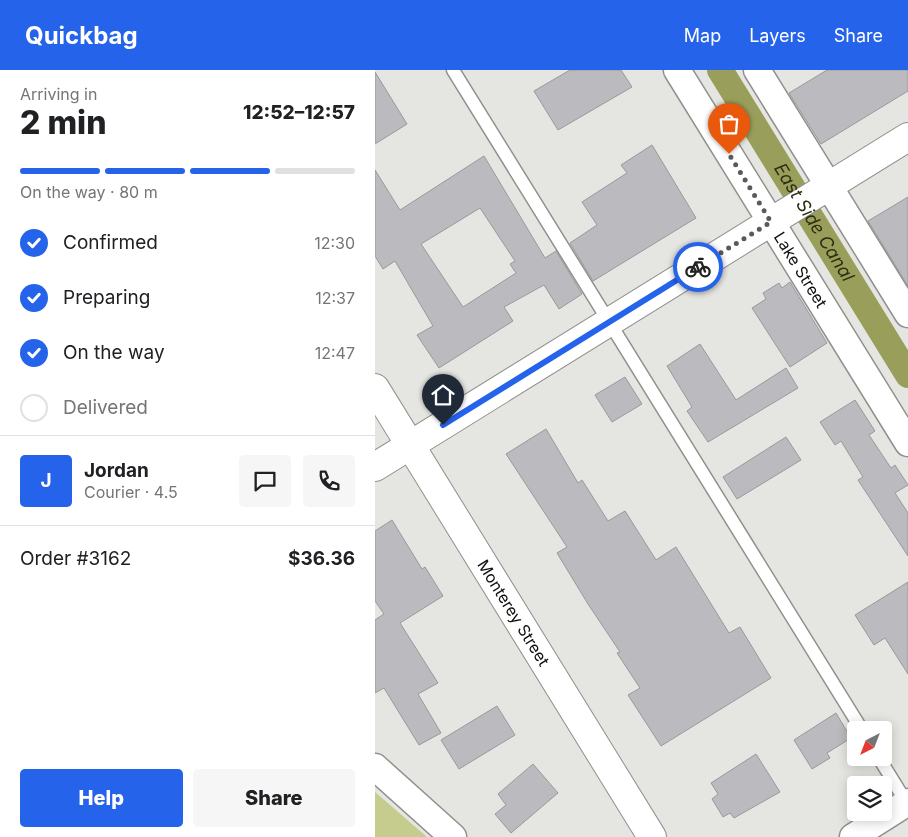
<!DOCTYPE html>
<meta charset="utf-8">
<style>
body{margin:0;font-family:Inter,sans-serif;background:#f6f6f6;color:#202124;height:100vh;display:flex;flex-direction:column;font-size:19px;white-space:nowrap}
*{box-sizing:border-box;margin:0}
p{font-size:16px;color:#757577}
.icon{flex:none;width:28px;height:28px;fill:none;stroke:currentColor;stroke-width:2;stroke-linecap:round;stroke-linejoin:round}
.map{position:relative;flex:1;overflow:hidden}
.details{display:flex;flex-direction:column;background:#fff;width:375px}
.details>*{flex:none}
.needle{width:32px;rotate:222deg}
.buttons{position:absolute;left:472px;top:651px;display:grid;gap:10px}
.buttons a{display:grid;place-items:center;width:45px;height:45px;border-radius:5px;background:#fff;box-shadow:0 2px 12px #0003;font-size:25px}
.pin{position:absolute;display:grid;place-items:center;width:42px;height:42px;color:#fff;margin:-51px -21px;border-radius:50% 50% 50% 0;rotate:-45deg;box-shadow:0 0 5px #0007}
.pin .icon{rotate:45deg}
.courier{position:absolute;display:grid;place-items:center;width:50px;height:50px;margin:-25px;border:4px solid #2563eb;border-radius:50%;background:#fff;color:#222;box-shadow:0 1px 6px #0007}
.headline em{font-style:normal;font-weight:800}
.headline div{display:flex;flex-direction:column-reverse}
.headline{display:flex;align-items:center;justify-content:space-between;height:85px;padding:0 20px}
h1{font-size:32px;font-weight:800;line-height:38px}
.bar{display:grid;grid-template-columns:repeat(4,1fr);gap:8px 5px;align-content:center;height:60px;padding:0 20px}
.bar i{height:6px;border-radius:4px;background:#e0e0e0}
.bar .current{background:#2563eb}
.bar p{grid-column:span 4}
.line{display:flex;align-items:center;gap:12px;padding:0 20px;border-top:1px solid #e0e0e0}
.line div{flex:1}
.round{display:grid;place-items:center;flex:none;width:52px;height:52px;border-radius:5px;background:#f6f6f6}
ol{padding:0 20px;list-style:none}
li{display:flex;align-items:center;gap:15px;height:55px}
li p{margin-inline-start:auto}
li .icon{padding:5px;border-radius:50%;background:#2563eb;color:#fff;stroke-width:4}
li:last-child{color:#757577}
li i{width:28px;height:28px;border:2px solid #e0e0e0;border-radius:50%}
.button{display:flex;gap:10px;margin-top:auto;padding:10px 20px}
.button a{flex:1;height:58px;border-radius:5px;background:#2563eb;color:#fff;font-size:20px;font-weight:800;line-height:58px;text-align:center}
.button a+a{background:#f6f6f6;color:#202124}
header{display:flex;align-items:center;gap:30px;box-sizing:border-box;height:70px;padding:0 25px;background:#2563eb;color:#fff}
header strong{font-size:24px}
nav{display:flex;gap:28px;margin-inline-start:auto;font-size:18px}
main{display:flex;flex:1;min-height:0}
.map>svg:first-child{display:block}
.green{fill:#c6cc8e}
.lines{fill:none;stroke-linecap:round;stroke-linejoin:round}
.canal{stroke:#999e5b;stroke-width:26}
.building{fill:#bbbbbf;stroke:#99999d;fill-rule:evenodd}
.service-casing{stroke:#90918d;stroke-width:15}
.minor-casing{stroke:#90918d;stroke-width:29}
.tertiary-casing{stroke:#90918d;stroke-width:30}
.secondary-casing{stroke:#90918d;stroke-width:30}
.service{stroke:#fff;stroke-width:12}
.minor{stroke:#fff;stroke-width:26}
.tertiary{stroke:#fff;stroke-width:28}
.secondary{stroke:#fff;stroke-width:28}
.done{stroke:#5a5b58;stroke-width:5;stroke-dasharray:0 9}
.route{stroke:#2563eb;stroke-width:6}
.labels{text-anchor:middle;stroke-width:4.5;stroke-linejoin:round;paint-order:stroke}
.street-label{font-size:16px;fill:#0f100e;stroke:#e5e5e1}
.water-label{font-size:18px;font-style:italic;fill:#2c2e10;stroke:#e5e5e1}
</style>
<header>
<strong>Quickbag</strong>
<nav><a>Map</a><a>Layers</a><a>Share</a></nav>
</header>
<main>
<section class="details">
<div class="headline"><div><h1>2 min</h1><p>Arriving in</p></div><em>12:52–12:57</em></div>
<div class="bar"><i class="current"></i><i class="current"></i><i class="current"></i><i></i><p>On the way · 80 m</p></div>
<ol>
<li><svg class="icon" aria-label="check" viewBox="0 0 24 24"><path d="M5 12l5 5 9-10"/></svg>Confirmed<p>12:30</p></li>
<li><svg class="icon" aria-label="check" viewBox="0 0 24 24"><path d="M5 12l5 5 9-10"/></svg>Preparing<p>12:37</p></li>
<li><svg class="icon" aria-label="check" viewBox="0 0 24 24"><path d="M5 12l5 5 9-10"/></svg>On the way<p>12:47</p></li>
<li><i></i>Delivered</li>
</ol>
<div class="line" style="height:90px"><b class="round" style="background:#2563eb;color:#fff">J</b><div><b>Jordan</b><p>Courier · 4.5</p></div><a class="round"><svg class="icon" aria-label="chat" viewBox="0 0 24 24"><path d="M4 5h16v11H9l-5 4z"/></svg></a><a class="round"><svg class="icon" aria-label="phone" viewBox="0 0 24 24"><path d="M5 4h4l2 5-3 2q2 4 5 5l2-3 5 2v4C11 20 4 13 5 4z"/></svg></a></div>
<div class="line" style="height:65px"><div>Order #3162</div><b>$36.36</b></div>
<div class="button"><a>Help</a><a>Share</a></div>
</section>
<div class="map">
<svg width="533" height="767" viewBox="0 0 533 767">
<rect width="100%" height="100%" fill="#e5e5e1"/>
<!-- green -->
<path class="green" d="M0,722L52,767H0Z"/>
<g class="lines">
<!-- canal -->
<path class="canal" id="s1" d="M345,0L533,305"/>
</g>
<!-- building -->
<g class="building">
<path d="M195,0H246L257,17L183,60L159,21Z"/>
<path d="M452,0H533V21L446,74L414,23Z"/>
<path d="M0,2L32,54L0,74Z"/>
<path d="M277,75L321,148L218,211L195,173L222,155L207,132L252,103L246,95Z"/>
<path d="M109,86L170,188L181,181L207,224L184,239L169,215L129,237L138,251L64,298L42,265L58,256L20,191L8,199L0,186V100L25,140ZM105,138L140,191L135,194L141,203L88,237L46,174Z"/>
<path d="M533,127V216L493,151Z"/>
<path d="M415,212L452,273L415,297L377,238L391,229L388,223L404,213L407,218Z"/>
<path d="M325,274L361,330L411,298L423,318L333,372L312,341L317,337L292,296Z"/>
<path d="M250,307L267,334L237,352L220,325Z"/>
<path d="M480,330L500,361L494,365L516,398L520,395L533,415L520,423L533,443V486L483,410L488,407L466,371L460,375L445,352Z"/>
<path d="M171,359L203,413L207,410L233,451L250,441L281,490L301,477L354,563L365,557L396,608L286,676L253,625L265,618L242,583L245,582L213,534L182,483L192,477L131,384Z"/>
<path d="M411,367L426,390L362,429L348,407Z"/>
<path d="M17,450L47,499L50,497L68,526L25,553L63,613L43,624L66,663L44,675L9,618L0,623V550L9,544L0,531V461Z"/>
<path d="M533,512V604L510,568L499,575L480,545Z"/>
<path d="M122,636L140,665L84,699L66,670Z"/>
<path d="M461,643L476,668L452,683L455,688L437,699L419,670Z"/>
<path d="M381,684L405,722L359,748L355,743L348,747L337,729L343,724L336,713Z"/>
<path d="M158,694L183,723L136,763L120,744L131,735L123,724Z"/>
</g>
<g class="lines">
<!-- service casing -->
<g class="service-casing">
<g id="service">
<path d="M78,0L487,660"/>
<path d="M504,688L533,735"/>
</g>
</g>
<!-- minor casing -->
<g class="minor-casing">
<g id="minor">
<path id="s2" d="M302,0L533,373"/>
<path d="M382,0L533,244"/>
<path d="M0,697L78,767"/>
<path d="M478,767L533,732"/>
</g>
</g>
<!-- tertiary casing -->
<g class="tertiary-casing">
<path id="tertiary" d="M0,397L533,67"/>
</g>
<!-- secondary casing -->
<g class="secondary-casing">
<g id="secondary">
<path id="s3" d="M0,318L277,767"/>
</g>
</g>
<!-- service -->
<use href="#service" class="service"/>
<!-- minor -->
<use href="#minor" class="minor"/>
<!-- tertiary -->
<use href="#tertiary" class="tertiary"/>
<!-- secondary -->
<use href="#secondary" class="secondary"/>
</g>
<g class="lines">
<!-- done -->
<path class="done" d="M323,197L396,152L354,84"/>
<!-- route -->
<path class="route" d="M68,355L323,197"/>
</g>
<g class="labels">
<!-- street labels -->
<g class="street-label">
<text dy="6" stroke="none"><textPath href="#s2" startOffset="235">Lake Street</textPath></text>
<text dy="6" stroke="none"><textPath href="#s3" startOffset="264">Monterey Street</textPath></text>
</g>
<!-- water labels -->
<g class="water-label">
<text dy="6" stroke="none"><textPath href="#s1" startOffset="179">East Side Canal</textPath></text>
</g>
</g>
</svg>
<div class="buttons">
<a><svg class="needle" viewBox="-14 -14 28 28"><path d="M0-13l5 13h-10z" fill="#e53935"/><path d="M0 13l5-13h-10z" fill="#757577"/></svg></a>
<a><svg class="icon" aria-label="layers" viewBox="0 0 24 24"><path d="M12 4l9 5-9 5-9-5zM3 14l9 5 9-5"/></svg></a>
</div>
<div class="pin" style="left:354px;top:84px;background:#ea580c"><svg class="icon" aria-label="bag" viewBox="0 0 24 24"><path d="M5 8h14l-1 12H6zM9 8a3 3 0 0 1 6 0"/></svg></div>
<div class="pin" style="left:68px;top:355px;background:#1f2937"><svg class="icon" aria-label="home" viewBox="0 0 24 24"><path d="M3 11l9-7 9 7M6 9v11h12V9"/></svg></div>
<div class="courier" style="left:323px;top:197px"><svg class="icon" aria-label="bike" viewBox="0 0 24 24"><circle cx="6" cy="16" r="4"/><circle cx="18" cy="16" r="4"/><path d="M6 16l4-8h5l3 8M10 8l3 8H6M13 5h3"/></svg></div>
</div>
</main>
